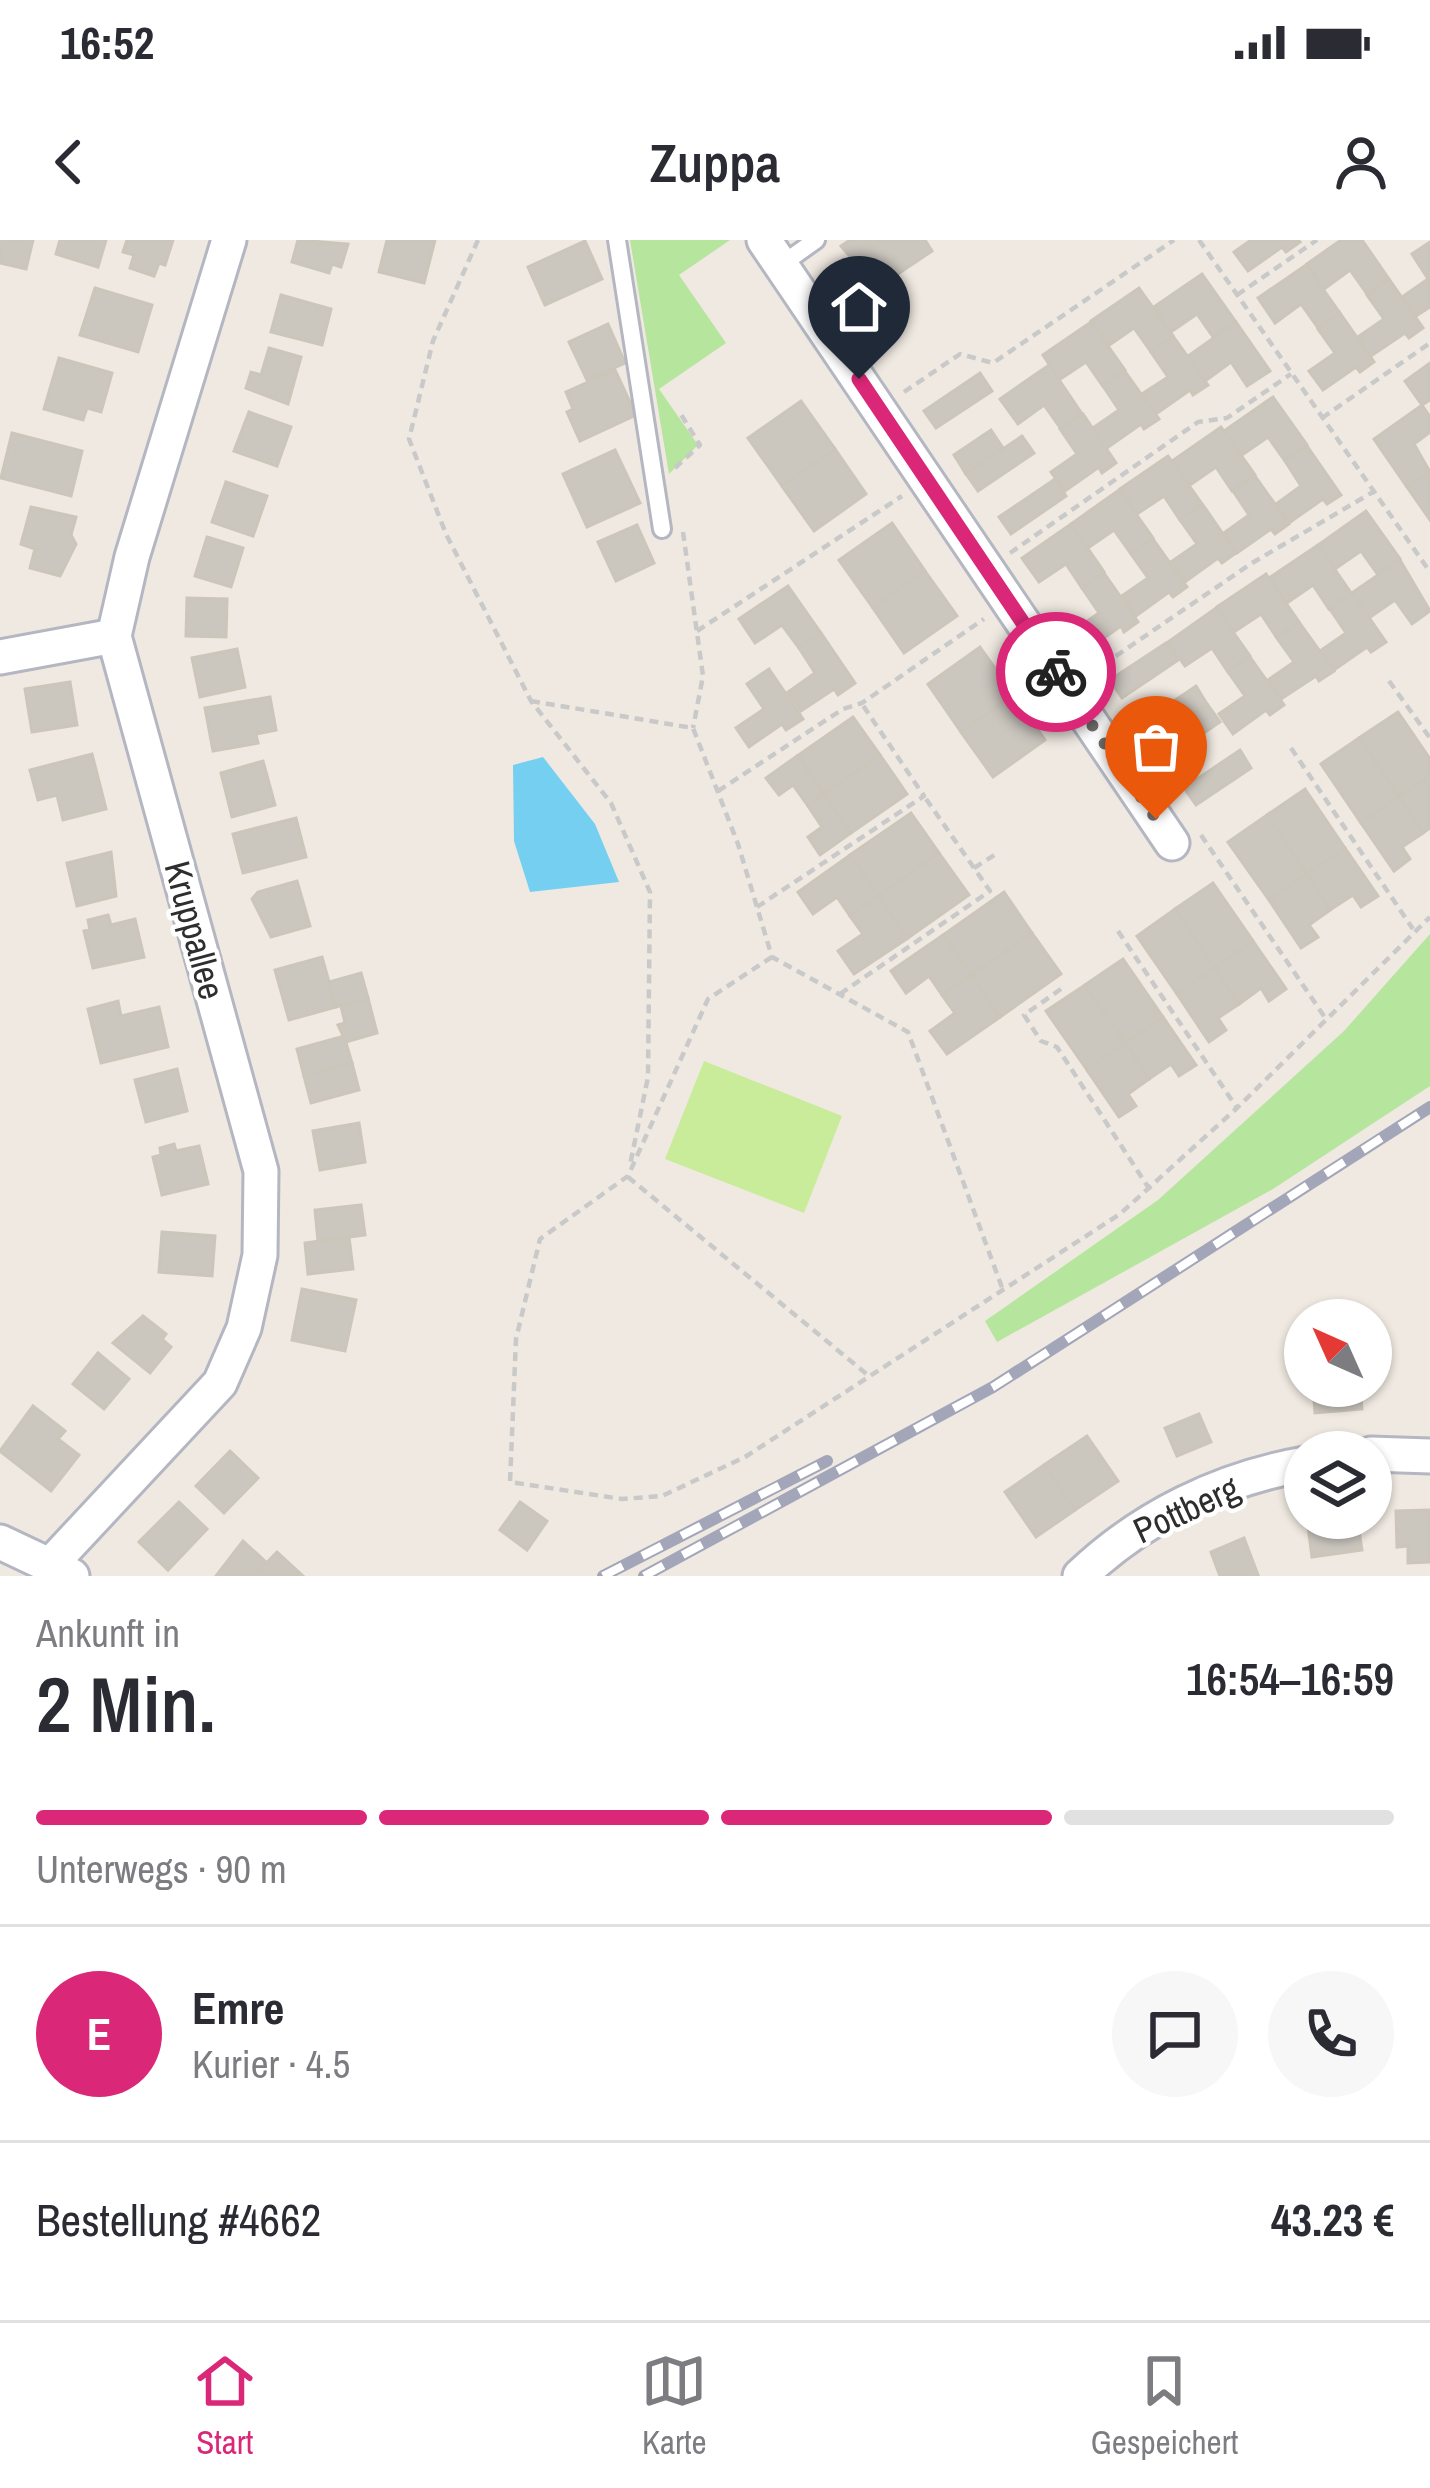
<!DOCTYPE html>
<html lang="de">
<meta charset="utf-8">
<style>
body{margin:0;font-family:"Archivo Narrow",sans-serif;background:#f7f7f7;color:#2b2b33;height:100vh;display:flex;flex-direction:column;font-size:45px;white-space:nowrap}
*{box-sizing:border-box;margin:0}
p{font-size:39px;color:#7c7c81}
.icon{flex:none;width:66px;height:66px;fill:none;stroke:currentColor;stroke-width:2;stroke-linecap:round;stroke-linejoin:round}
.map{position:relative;height:1336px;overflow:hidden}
.panel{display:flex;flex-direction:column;background:#fff;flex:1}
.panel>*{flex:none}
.needle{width:78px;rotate:315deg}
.controls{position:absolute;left:1284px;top:1059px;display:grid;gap:24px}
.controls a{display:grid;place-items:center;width:108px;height:108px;border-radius:50%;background:#fff;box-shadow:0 3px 9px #0004;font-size:60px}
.pin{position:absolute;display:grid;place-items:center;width:102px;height:102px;color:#fff;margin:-123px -51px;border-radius:50% 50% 50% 0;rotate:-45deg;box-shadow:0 0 12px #0007}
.pin .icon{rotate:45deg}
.courier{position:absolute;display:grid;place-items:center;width:120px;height:120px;margin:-60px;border:9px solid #db2777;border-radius:50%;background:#fff;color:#222;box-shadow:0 3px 15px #0007}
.summary em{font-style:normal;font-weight:600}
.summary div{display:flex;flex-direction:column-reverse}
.summary{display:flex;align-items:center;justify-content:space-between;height:204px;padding:0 36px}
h1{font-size:78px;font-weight:600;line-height:90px}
.bar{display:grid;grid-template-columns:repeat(4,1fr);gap:18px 12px;align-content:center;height:144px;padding:0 36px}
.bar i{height:15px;border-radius:9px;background:#e1e1e2}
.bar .selected{background:#db2777}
.bar p{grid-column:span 4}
.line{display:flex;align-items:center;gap:30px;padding:0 36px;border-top:3px solid #e1e1e2}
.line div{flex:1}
.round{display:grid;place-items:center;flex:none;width:126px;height:126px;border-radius:63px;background:#f7f7f7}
.status{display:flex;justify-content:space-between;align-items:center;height:84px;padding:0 60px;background:#fff;direction:ltr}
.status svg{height:33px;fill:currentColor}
header{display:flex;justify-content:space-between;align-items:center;height:156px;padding:0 36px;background:#fff;font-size:54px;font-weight:600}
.dock{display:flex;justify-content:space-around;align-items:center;height:168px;border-top:3px solid #e1e1e2;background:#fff;font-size:33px;color:#7c7c81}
.dock a{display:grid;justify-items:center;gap:6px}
.dock .selected{color:#db2777}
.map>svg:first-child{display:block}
.green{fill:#b6e59e}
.pitch{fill:#c9ec9a}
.water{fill:#75cff0}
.building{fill:#cbc7bf;stroke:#cbc5ba;stroke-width:3}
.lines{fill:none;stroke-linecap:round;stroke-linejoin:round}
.service-casing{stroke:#b4b7c1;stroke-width:22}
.minor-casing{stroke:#b4b7c1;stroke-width:39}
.path{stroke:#c9c9c9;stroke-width:4.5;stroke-dasharray:9 6;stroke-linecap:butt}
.service{stroke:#fff;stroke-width:16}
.minor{stroke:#fff;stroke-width:33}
.rail-casing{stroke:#a3a6b8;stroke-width:12}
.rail{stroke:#fff;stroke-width:8;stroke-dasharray:22;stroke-linecap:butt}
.done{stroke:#726f6d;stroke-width:12;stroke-dasharray:0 21.6}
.route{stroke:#db2777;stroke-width:15}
.labels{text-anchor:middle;stroke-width:9;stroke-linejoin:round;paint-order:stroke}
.street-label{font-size:36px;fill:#2e2e2e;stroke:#fff}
</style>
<div class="status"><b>16:52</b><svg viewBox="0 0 49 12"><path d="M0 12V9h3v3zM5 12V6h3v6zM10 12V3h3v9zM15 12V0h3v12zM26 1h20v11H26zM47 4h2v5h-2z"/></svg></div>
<header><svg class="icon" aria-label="back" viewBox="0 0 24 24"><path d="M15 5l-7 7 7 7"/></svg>Zuppa<svg class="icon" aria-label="person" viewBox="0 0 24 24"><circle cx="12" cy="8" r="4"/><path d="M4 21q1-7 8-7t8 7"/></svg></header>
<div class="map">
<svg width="1430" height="1336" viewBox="0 0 1430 1336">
<rect width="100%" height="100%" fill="#efe9e1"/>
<!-- green -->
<g class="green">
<path d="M630,0H730L679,35L726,103L659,149L698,205L669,234Z"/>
<path d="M1430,694V846L1273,949L997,1102L985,1081L1158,960L1344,791Z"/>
</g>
<!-- pitch -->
<path class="pitch" d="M704,821L842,876L804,973L665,919Z"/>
<!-- water -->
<path class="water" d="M543,517L595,584L619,642L530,652L514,601L513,525Z"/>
<!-- building -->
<g class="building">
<path d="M0,0H33L26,29L0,23Z"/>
<path d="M60,0H106L98,27L56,14Z"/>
<path d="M127,0H173L165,25L159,23L154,36L130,28L134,15L123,12Z"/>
<path d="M298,0L348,4L341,27L332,24L329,33L292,22Z"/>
<path d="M387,0H435L424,43L379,32Z"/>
<path d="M850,0H925L932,11L877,48L841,6Z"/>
<path d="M1251,0H1298L1300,2L1286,12L1282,7L1248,31L1234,12Z"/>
<path d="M1341,0H1362L1389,39L1367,54L1350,30L1324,49L1307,24Z"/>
<path d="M585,1L602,39L545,65L528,27Z"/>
<path d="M1430,2V67L1416,76L1402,57L1428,39L1412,14Z"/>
<path d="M1306,25L1340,73L1318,88L1301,64L1275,83L1258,58Z"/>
<path d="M1202,34L1236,82L1213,97L1197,74L1171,92L1154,67Z"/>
<path d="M1389,39L1423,88L1409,98L1405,93L1371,116L1358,97L1384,79L1367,55Z"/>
<path d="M95,48L152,65L138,112L80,95Z"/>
<path d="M1139,48L1173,96L1151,112L1134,88L1108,106L1091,81Z"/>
<path d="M281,55L331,69L322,105L271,92Z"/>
<path d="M1340,73L1374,122L1360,132L1356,127L1323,150L1309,131L1335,113L1318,89Z"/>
<path d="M1091,82L1125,130L1102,145L1086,122L1059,140L1043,115Z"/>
<path d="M1236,82L1270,131L1247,146L1231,122L1205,141L1188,116Z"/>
<path d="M608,84L625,123L587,140L569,102Z"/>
<path d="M1173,96L1208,145L1193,155L1190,150L1156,174L1142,154L1168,137L1151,112Z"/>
<path d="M269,108L301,117L288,164L246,148L251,132L261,135Z"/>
<path d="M59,118L112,133L101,172L87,168L83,180L44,169Z"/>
<path d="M1430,123V160L1422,165L1405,141Z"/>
<path d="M1049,125L1082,174L1061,189L1044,165L1018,184L1000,159Z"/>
<path d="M615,130L636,175L580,201L567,172L573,169L566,152Z"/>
<path d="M1124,130L1159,179L1144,189L1141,184L1107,208L1093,188L1119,170L1103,146Z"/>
<path d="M980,133L992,151L936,188L924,171Z"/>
<path d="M1273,157L1307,205L1285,221L1268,197L1242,215L1224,191Z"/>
<path d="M801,161L835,209L782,246L748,198Z"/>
<path d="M1422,165L1430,177V192L1414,204L1430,232L1407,247L1374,199Z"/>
<path d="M249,172L291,187L277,226L234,211Z"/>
<path d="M1083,174L1116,223L1102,233L1099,227L1065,251L1051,232L1077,214L1060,189Z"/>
<path d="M1221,187L1255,235L1232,251L1216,227L1190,245L1172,221Z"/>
<path d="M991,190L1003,208L966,234L954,215Z"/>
<path d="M12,193L82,211L71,256L1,238Z"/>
<path d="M1022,196L1034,213L978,251L966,234Z"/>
<path d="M1307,206L1341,255L1327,264L1323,259L1289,283L1276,264L1301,246L1285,221Z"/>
<path d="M835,209L866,254L814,291L782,246Z"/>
<path d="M615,210L640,263L587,287L563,234Z"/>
<path d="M1168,216L1202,264L1180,280L1164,256L1137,274L1120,249Z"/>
<path d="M1430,232V280L1407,247Z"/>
<path d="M1255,236L1289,284L1275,294L1271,289L1237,313L1224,293L1249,275L1233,251Z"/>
<path d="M1055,239L1066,256L1011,294L999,277Z"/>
<path d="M226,242L267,256L253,296L212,282Z"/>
<path d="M1119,250L1153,298L1131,314L1114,290L1088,308L1071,284Z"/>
<path d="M1203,265L1236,313L1222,323L1218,318L1185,342L1171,322L1197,304L1180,280Z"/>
<path d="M31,267L76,277L71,295L76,304L60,336L30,328L35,309L21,304Z"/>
<path d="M1366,271L1400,319L1378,335L1361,311L1335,329L1318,305Z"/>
<path d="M892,283L925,331L873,368L839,320Z"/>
<path d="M1071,284L1104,332L1082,348L1066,324L1039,342L1022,318Z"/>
<path d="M637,285L654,323L616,341L598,302Z"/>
<path d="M207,297L243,308L231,347L195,336Z"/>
<path d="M1153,299L1187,347L1173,357L1169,352L1136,376L1122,356L1148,338L1131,314Z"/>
<path d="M1318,305L1351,353L1329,369L1313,345L1287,363L1269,338Z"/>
<path d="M1400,320L1430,371L1412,384L1395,360L1369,378L1352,353Z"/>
<path d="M925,331L957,376L904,413L873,368Z"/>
<path d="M1104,333L1138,382L1124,392L1121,386L1087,410L1073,391L1099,373L1082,348Z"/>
<path d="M1266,334L1299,382L1277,398L1261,374L1234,392L1217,367Z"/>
<path d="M788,346L821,393L799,408L782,385L755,403L739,379Z"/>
<path d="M1352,353L1386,402L1371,412L1367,407L1334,430L1320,411L1346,393L1330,369Z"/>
<path d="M187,358L227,359L226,397L186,396Z"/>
<path d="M1216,368L1250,416L1228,432L1212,408L1185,426L1168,402Z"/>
<path d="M1299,382L1334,431L1319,441L1316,436L1281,459L1268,440L1294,422L1277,398Z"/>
<path d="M821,393L855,443L838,455L834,449L801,471L788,452L815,433L799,408Z"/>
<path d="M1166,403L1178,420L1122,458L1110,440Z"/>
<path d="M980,407L1014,455L961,492L928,444Z"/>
<path d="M237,409L245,447L200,457L192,418Z"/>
<path d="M1250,417L1284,465L1270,475L1266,470L1233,494L1219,474L1245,456L1228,432Z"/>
<path d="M769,429L803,479L786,490L782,484L749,507L736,488L764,469L747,444Z"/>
<path d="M70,442L77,485L32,492L25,449Z"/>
<path d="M1196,446L1207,464L1152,501L1140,484Z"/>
<path d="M1014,455L1045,500L993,537L961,492Z"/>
<path d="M270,457L276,490L256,494L258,503L213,511L205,468Z"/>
<path d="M1207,464L1220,482L1165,520L1152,501Z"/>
<path d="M1398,472L1430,519V535L1399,557L1359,498Z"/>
<path d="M853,477L880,515L824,554L797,516Z"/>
<path d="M1359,498L1399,557L1361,583L1321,524Z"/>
<path d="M1240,510L1251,528L1196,565L1184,548Z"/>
<path d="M92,514L106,569L63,580L57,555L38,560L30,530Z"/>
<path d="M880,515L907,554L851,593L824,554Z"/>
<path d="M797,516L824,554L808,566L793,545L779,555L766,538Z"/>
<path d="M263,521L275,565L232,577L221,533Z"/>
<path d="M1430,535V588L1423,593L1399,557Z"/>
<path d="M1305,549L1345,608L1307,634L1267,575Z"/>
<path d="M824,554L851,593L820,615L808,597L822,587L808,566Z"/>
<path d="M1399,557L1423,593L1402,607L1410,619L1394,631L1361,583Z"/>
<path d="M911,573L939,613L878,656L850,615Z"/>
<path d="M1267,575L1307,634L1269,660L1228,602Z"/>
<path d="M296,578L306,617L243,633L233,594Z"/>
<path d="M1345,608L1378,656L1361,667L1353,655L1330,670L1307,634Z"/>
<path d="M111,612L116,656L77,666L67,623Z"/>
<path d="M939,613L969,655L908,698L878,656Z"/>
<path d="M850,615L878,656L850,676L837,657L813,674L798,652Z"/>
<path d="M1307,634L1330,670L1309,685L1318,697L1301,708L1269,660Z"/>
<path d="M297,641L310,686L271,697L252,659L258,652Z"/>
<path d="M1213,643L1253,701L1215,728L1175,669Z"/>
<path d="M1004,652L1032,693L971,735L943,695Z"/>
<path d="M878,656L908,698L854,734L838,711L863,694L850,676Z"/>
<path d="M1175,669L1215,728L1177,754L1137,696Z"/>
<path d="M108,675L111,685L135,679L144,717L93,728L84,691L90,690L88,680Z"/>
<path d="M1032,693L1061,734L1000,777L971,735Z"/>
<path d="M943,695L971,735L942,755L929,736L906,753L891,731Z"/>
<path d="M1253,701L1286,749L1269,761L1261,748L1239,764L1215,728Z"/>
<path d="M322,717L336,767L289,780L275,730Z"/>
<path d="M1123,719L1163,777L1125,803L1085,745Z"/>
<path d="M1215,728L1239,764L1218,778L1226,790L1209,802L1177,754Z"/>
<path d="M361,733L368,758L336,767L329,742Z"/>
<path d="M971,735L1000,777L947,814L930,791L955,773L942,755Z"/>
<path d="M1085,745L1125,803L1087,830L1046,771Z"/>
<path d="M368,758L377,793L346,802L338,785L345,783L341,766Z"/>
<path d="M118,761L121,776L159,767L168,807L101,823L88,769Z"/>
<path d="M1163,777L1196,825L1179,836L1171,824L1149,839L1125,803Z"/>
<path d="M344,796L352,823L304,836L297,809Z"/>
<path d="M1125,803L1149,839L1128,854L1136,866L1119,877L1087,830Z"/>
<path d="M352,823L359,850L311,863L304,836Z"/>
<path d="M177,829L187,871L146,882L135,840Z"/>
<path d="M359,883L365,922L320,930L313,891Z"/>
<path d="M174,904L176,911L199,906L208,944L162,955L153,917L161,915L160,908Z"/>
<path d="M361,965L365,995L318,1001L315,970Z"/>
<path d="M162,992L215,996L212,1036L159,1032Z"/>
<path d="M349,997L353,1029L308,1034L305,1003Z"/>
<path d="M302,1049L356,1060L345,1111L292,1100Z"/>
<path d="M143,1076L166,1094L162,1099L171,1107L150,1133L113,1103Z"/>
<path d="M98,1113L129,1139L104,1169L73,1144Z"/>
<path d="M1313,1146H1360L1362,1169L1315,1173Z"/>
<path d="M33,1166L65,1191L58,1199L79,1215L51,1251L0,1211Z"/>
<path d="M1199,1174L1211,1202L1177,1216L1165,1188Z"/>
<path d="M1087,1196L1118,1241L1075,1270L1044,1225Z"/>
<path d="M230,1211L258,1238L224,1273L196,1246Z"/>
<path d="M1044,1225L1075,1270L1036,1297L1005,1252Z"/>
<path d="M179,1262L207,1289L168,1330L139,1302Z"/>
<path d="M520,1262L547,1281L527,1310L500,1290Z"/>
<path d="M1430,1270V1322L1408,1323V1306L1397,1307L1396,1271Z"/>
<path d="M1357,1278L1362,1310L1312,1317L1307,1279Z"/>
<path d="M1244,1298L1258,1335L1220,1336L1211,1312Z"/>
<path d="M243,1301L267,1323L254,1336H216Z"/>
<path d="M277,1312L303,1336H254Z"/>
</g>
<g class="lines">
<!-- service casing -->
<g class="service-casing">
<g id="service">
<path d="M617,0L662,289"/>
<path d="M781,25L816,0"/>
</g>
</g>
<!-- minor casing -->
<g class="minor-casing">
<g id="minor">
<path d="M764,0L1172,603"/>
<path d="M0,417L114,396"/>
<path d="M1371,1214L1430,1216"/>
<path d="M0,1302L72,1336"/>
<path d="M51,1324L220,1143L244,1088L260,1015L261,931L114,396L132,317L229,0"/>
<path d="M1080,1336C1142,1277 1220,1239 1305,1224"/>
</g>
</g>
<!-- path -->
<g class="path">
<path d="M478,0L433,101L409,199L446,294L531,461L611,563L650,652L648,837L630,925"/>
<path d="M1199,0L1430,332"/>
<path d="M1237,55L1317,0"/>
<path d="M904,152L960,114L993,123L1174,0"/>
<path d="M1322,178L1430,103"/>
<path d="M675,228L700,205L680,173"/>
<path d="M683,292L703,436L693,488"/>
<path d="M1010,313L1198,182L1227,178L1291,134"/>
<path d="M697,391L902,256"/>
<path d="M1091,433L1252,323L1373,252"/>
<path d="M1389,441L1430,498"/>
<path d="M531,461L693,488L738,604L772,717L908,792L1004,1053"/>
<path d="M1291,508L1413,689"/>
<path d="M718,551L843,469L862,463L984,379"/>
<path d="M1201,595L1326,779"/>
<path d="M974,628L996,614"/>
<path d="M757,667L924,556L862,464"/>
<path d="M1118,691L1237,868"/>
<path d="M772,717L708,759L628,936L540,999L516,1099L510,1242L622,1259L662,1256L745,1217L1120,974L1237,868L1430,677"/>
<path d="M1061,749L1024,775L1041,801L1057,807L1150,950"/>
<path d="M840,754L990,651L924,556"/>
<path d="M628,937L869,1136"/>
</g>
<!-- service -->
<use href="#service" class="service"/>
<!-- minor -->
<use href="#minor" class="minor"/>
<!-- rail casing -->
<g class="rail-casing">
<g id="rail">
<path d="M603,1336L827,1221"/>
<path d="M644,1336L993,1147L1430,867"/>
</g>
</g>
<!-- rail -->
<use href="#rail" class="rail"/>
</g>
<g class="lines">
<!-- done -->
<path class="done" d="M1056,432L1156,579"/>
<!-- route -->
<path class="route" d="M859,139L1056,432"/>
</g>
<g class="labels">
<!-- street labels -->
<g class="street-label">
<text transform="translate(195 690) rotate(75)" y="13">Kruppallee</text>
<text transform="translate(1186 1269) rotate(-25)" y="13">Pottberg</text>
</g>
</g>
</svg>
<div class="controls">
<a><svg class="needle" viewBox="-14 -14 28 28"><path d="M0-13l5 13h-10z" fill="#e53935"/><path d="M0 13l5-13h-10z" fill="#7c7c81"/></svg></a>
<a><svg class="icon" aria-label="layers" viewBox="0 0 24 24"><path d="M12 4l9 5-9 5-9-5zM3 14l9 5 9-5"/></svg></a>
</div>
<div class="pin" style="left:1156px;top:579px;background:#ea580c"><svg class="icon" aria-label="bag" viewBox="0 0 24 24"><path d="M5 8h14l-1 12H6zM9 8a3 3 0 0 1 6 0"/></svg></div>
<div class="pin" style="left:859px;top:139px;background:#1f2937"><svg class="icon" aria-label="home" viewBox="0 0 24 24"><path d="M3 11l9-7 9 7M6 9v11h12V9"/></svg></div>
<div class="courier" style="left:1056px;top:432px"><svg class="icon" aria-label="bike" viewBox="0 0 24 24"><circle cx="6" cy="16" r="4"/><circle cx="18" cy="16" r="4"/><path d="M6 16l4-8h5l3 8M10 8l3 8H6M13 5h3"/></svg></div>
</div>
<section class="panel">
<div class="summary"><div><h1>2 Min.</h1><p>Ankunft in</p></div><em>16:54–16:59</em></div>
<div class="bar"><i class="selected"></i><i class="selected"></i><i class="selected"></i><i></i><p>Unterwegs · 90 m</p></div>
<div class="line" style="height:216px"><b class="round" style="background:#db2777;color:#fff">E</b><div><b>Emre</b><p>Kurier · 4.5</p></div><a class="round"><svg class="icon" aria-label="chat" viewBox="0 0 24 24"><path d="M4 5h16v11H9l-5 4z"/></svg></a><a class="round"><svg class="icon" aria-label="phone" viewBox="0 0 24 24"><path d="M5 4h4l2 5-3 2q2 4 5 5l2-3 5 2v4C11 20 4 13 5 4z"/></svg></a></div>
<div class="line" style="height:156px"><div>Bestellung #4662</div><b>43.23 €</b></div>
</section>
<nav class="dock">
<a class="selected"><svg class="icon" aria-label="home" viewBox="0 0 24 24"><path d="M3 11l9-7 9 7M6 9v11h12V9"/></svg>Start</a>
<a><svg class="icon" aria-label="map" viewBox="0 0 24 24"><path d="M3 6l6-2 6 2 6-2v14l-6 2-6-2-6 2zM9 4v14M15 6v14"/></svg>Karte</a>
<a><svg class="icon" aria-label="saved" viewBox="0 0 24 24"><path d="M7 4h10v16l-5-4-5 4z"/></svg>Gespeichert</a>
</nav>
